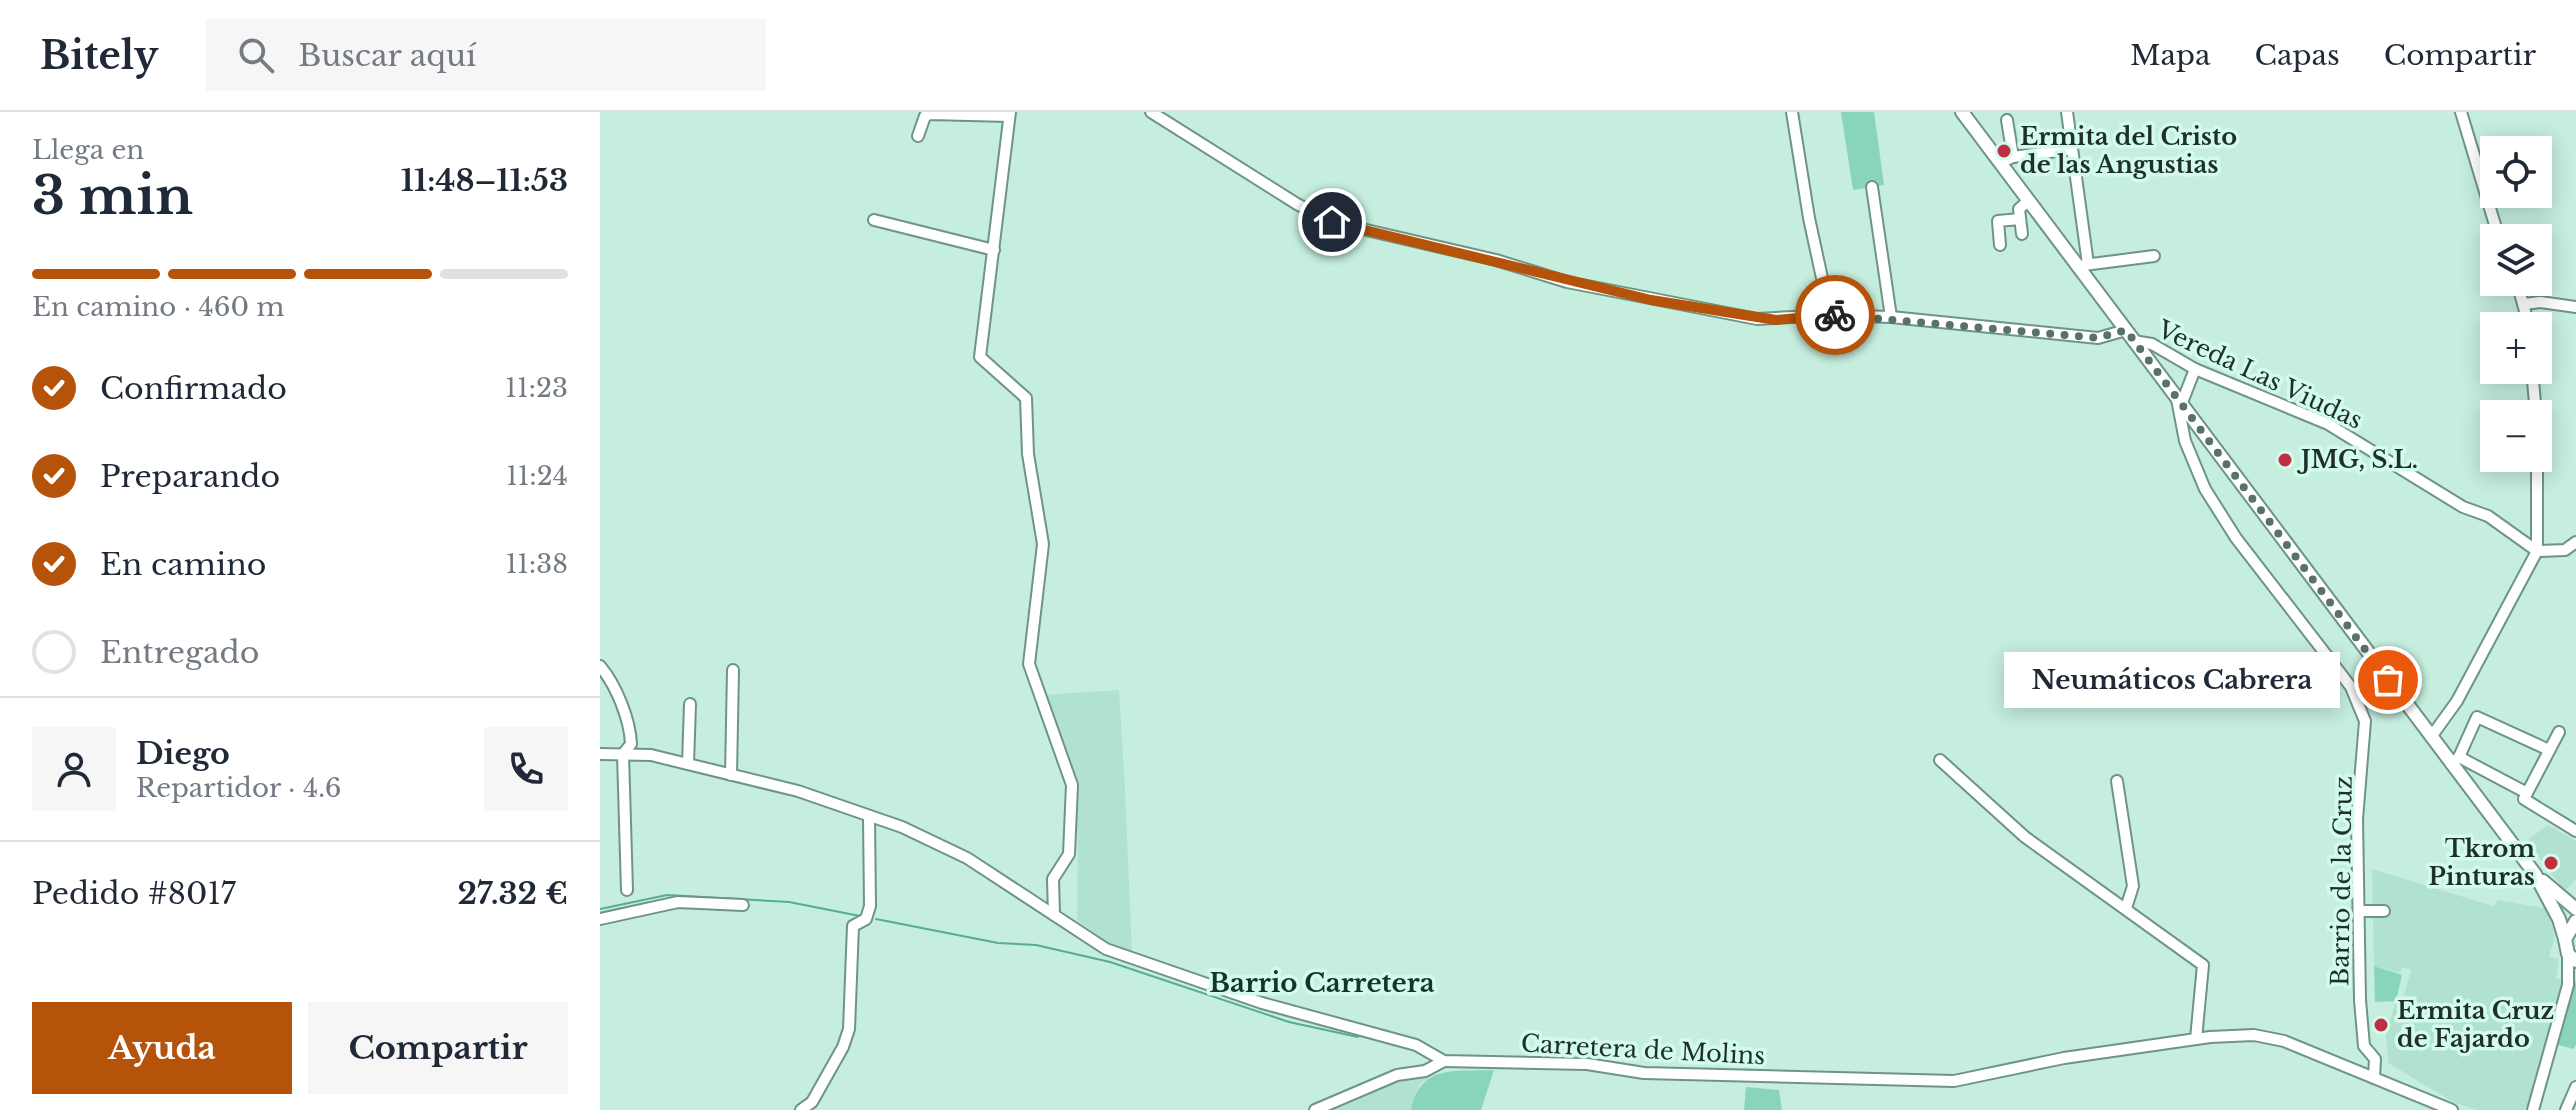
<!DOCTYPE html>
<html lang="es">
<meta charset="utf-8">
<style>
body{margin:0;font-family:"Libre Baskerville",serif;background:#f6f6f7;color:#1f2937;height:100vh;display:flex;flex-direction:column;font-size:30px;white-space:nowrap}
*{box-sizing:border-box;margin:0}
p{font-size:26px;color:#747a83}
.icon{flex:none;width:44px;height:44px;fill:none;stroke:currentColor;stroke-width:2;stroke-linecap:round;stroke-linejoin:round}
.map{position:relative;flex:1;overflow:hidden}
.side{display:flex;flex-direction:column;background:#fff;width:600px}
.side>*{flex:none}
.controls{position:absolute;left:1880px;top:24px;display:grid;gap:16px}
.controls a{display:grid;place-items:center;width:72px;height:72px;border-radius:0px;background:#fff;box-shadow:0 4px 20px #0003;font-size:40px}
.pin{position:absolute;display:grid;place-items:center;width:68px;height:68px;color:#fff;margin:-34px;border:4px solid #fff;border-radius:50%;box-shadow:0 2px 8px #0007}
.courier{position:absolute;display:grid;place-items:center;width:80px;height:80px;margin:-40px;border:6px solid #b45309;border-radius:50%;background:#fff;color:#222;box-shadow:0 2px 10px #0007}
.bubble{position:absolute;height:56px;border-radius:0px;background:#fff;box-shadow:0 4px 20px #0003;font-size:26px;font-weight:800;line-height:56px;text-align:center}
.head em{font-style:normal;font-weight:800}
.head div{display:flex;flex-direction:column-reverse}
.head{display:flex;align-items:center;justify-content:space-between;height:136px;padding:0 32px}
h1{font-size:52px;font-weight:800;line-height:60px}
.bar{display:grid;grid-template-columns:repeat(4,1fr);gap:12px 8px;align-content:center;height:96px;padding:0 32px}
.bar i{height:10px;border-radius:6px;background:#e0e1e3}
.bar .current{background:#b45309}
.bar p{grid-column:span 4}
.line{display:flex;align-items:center;gap:20px;padding:0 32px;border-top:2px solid #e0e1e3}
.line div{flex:1}
.round{display:grid;place-items:center;flex:none;width:84px;height:84px;border-radius:0px;background:#f6f6f7}
ol{padding:0 32px;list-style:none}
li{display:flex;align-items:center;gap:24px;height:88px}
li p{margin-inline-start:auto}
li .icon{padding:8px;border-radius:50%;background:#b45309;color:#fff;stroke-width:4}
li:last-child{color:#747a83}
li i{width:44px;height:44px;border:4px solid #e0e1e3;border-radius:50%}
.cta{display:flex;gap:16px;margin-top:auto;padding:16px 32px}
.cta a{flex:1;height:92px;border-radius:0px;background:#b45309;color:#fff;font-size:32px;font-weight:800;line-height:92px;text-align:center}
.cta a+a{background:#f6f6f7;color:#1f2937}
header{display:flex;align-items:center;gap:48px;box-sizing:border-box;height:112px;padding:0 40px;background:#fff;border-bottom:2px solid #e0e1e3}
header strong{font-size:38px}
nav{display:flex;gap:44px;margin-inline-start:auto;font-size:28px}
.search{width:560px;height:72px;background:#f6f6f7;display:flex;align-items:center;gap:20px;box-sizing:border-box;padding:0 28px;border-radius:0px;color:#747a83;font-size:30px}
main{display:flex;flex:1;min-height:0}
.map>svg:first-child{display:block}
.built{fill:#b1e2d1}
.green{fill:#89d5bb}
.lines{fill:none;stroke-linecap:round;stroke-linejoin:round}
.stream{stroke:#57ac91;stroke-width:2}
.minor-casing{stroke:#6e9486;stroke-width:14}
.major-casing{stroke:#6e9486;stroke-width:16}
.minor{stroke:#fff;stroke-width:10}
.major{stroke:#fff;stroke-width:12}
.done{stroke:#597268;stroke-width:8;stroke-dasharray:0 14.4}
.route{stroke:#b45309;stroke-width:10}
.poi-dot{fill:#bf2e42;stroke:#d2fbeb;stroke-width:3}
.labels{text-anchor:middle;stroke-width:7;stroke-linejoin:round;paint-order:stroke}
.poi-label{font-size:24px;font-weight:bold;fill:#1f2f29;stroke:#d2fbeb;text-anchor:start}
.street-label{font-size:24px;fill:#1f2f29;stroke:#d2fbeb}
.neighbourhood-label{font-size:26px;font-weight:bold;fill:#11362b;stroke:#d2fbeb}
</style>
<header>
<strong>Bitely</strong>
<div class="search"><svg class="icon" aria-label="search" viewBox="0 0 24 24"><circle cx="10" cy="10" r="6"/><path d="M15 15l6 6"/></svg>Buscar aquí</div>
<nav><a>Mapa</a><a>Capas</a><a>Compartir</a></nav>
</header>
<main>
<section class="side">
<div class="head"><div><h1>3 min</h1><p>Llega en</p></div><em>11:48–11:53</em></div>
<div class="bar"><i class="current"></i><i class="current"></i><i class="current"></i><i></i><p>En camino · 460 m</p></div>
<ol>
<li><svg class="icon" aria-label="check" viewBox="0 0 24 24"><path d="M5 12l5 5 9-10"/></svg>Confirmado<p>11:23</p></li>
<li><svg class="icon" aria-label="check" viewBox="0 0 24 24"><path d="M5 12l5 5 9-10"/></svg>Preparando<p>11:24</p></li>
<li><svg class="icon" aria-label="check" viewBox="0 0 24 24"><path d="M5 12l5 5 9-10"/></svg>En camino<p>11:38</p></li>
<li><i></i>Entregado</li>
</ol>
<div class="line" style="height:144px"><a class="round"><svg class="icon" aria-label="person" viewBox="0 0 24 24"><circle cx="12" cy="8" r="4"/><path d="M4 21q1-7 8-7t8 7"/></svg></a><div><b>Diego</b><p>Repartidor · 4.6</p></div><a class="round"><svg class="icon" aria-label="phone" viewBox="0 0 24 24"><path d="M5 4h4l2 5-3 2q2 4 5 5l2-3 5 2v4C11 20 4 13 5 4z"/></svg></a></div>
<div class="line" style="height:104px"><div>Pedido #8017</div><b>27.32 €</b></div>
<div class="cta"><a>Ayuda</a><a>Compartir</a></div>
</section>
<div class="map">
<svg width="1976" height="998" viewBox="0 0 1976 998">
<rect width="100%" height="100%" fill="#c5eede"/>
<!-- built -->
<g class="built">
<path d="M519,578L525,678L532,840L516,837L477,808L478,739L475,664L442,583Z"/>
<path d="M1948,713L1976,729V767L1965,779L1926,729Z"/>
<path d="M1772,757L1893,794L1898,788L1949,797L1955,825L1949,845L1959,847L1956,866L1961,868L1960,877L1933,988L1924,998H1877L1853,990L1788,951L1786,922L1796,889L1803,887L1811,858L1802,855L1800,861L1774,854Z"/>
<path d="M836,961L819,973L811,998H722L803,966Z"/>
</g>
<!-- green -->
<g class="green">
<path d="M1241,0H1274L1284,73L1253,78Z"/>
<path d="M1774,854L1802,863L1796,889L1775,890Z"/>
<path d="M1976,868V932L1974,937L1958,933Z"/>
<path d="M894,958L881,998H811C821,951 855,960 894,958Z"/>
<path d="M1146,975L1179,978L1182,998H1144Z"/>
</g>
<g class="lines">
<!-- stream -->
<g class="stream">
<path d="M0,797L67,783L189,790L260,804"/>
<path d="M276,807L398,831L436,833L510,850L689,910L758,925"/>
</g>
<!-- minor casing -->
<g class="minor-casing">
<g id="minor">
<path d="M410,0L380,245L426,286L428,342L443,432L429,552L472,673L469,742L453,767L454,803"/>
<path d="M551,0L697,92L732,110L896,148L967,170L1157,207L1230,203L1291,205L1498,226L1526,218"/>
<path d="M1192,0L1209,106L1230,203"/>
<path d="M1467,0L1488,152"/>
<path d="M1861,0L1899,126"/>
<path d="M1407,8L1413,45"/>
<path d="M318,24L325,4L330,2L409,4"/>
<path d="M1400,51L1413,45L1472,37"/>
<path d="M1272,75L1291,205"/>
<path d="M274,108L394,138"/>
<path d="M1422,122L1419,97L1428,89"/>
<path d="M1400,133L1398,109L1420,107"/>
<path d="M1484,153L1554,144"/>
<path d="M1917,170L1929,214"/>
<path d="M1925,192L1940,190L1976,195"/>
<path d="M1533,229L1552,232L1595,257L1728,312L1863,395L1888,404L1937,439L1965,438L1976,430"/>
<path d="M1932,258L1936,302"/>
<path d="M1577,287L1585,329L1605,377L1636,426L1751,575L1765,609L1757,707L1760,888L1764,934L1775,947L1774,966"/>
<path d="M1581,293L1595,257"/>
<path d="M0,554C16,573 30,607 31,632L23,642L27,778"/>
<path d="M1831,625L1857,589L1937,439V346"/>
<path d="M0,642L51,643L198,679L302,715L367,746L506,837L662,891L816,933L844,949L987,952L1044,961L1354,969L1464,946L1610,925L1654,923L1684,929L1852,998"/>
<path d="M1859,645L1877,605L1949,638"/>
<path d="M1340,648L1425,725L1603,853L1596,927"/>
<path d="M88,652L90,592"/>
<path d="M1851,652L1859,645L1927,681L1924,687L1976,719"/>
<path d="M131,663L133,558"/>
<path d="M1517,669L1533,774L1526,796"/>
<path d="M1927,681L1959,620"/>
<path d="M1759,799H1784"/>
<path d="M0,807L78,790L143,793"/>
<path d="M201,998L212,990L243,935L249,917L253,814L266,807L270,794L269,704"/>
<path d="M715,998L797,963L825,959L844,949"/>
<path d="M1933,998L1968,873V842"/>
<path d="M1966,998L1976,975"/>
</g>
</g>
<!-- major casing -->
<g class="major-casing">
<g id="major">
<path d="M1362,0L1935,762L1959,807L1965,827"/>
<path d="M1943,769L1976,797"/>
<path d="M1976,809L1965,827L1968,842L1976,849"/>
</g>
</g>
<!-- minor -->
<use href="#minor" class="minor"/>
<!-- major -->
<use href="#major" class="major"/>
</g>
<g class="lines">
<!-- done -->
<path class="done" d="M1235,203L1498,226L1526,218L1788,568"/>
<!-- route -->
<path class="route" d="M732,110L1051,188L1176,208L1235,203"/>
</g>
<!-- markers -->
<g class="poi-dot">
<circle cx="1404" cy="39" r="8"/>
<circle cx="1685" cy="348" r="8"/>
<circle cx="1951" cy="751" r="8"/>
<circle cx="1781" cy="913" r="8"/>
</g>
<g class="labels">
<!-- poi labels -->
<g class="poi-label">
<text x="1420" y="33">Ermita del Cristo<tspan x="1420" dy="28">de las Angustias</tspan></text>
<text x="1701" y="356">JMG, S.L.</text>
<text x="1935" y="745" text-anchor="end">Tkrom<tspan x="1935" dy="28">Pinturas</tspan></text>
<text x="1797" y="907">Ermita Cruz<tspan x="1797" dy="28">de Fajardo</tspan></text>
</g>
<!-- street labels -->
<g class="street-label">
<text transform="translate(1660 263) rotate(25)" y="8">Vereda Las Viudas</text>
<text transform="translate(1742 769) rotate(-89)" y="8">Barrio de la Cruz</text>
<text transform="translate(1043 938) rotate(3)" y="8">Carretera de Molins</text>
</g>
<!-- neighbourhood labels -->
<g class="neighbourhood-label">
<text x="722" y="880">Barrio Carretera</text>
</g>
</g>
</svg>
<div class="controls">
<a><svg class="icon" aria-label="locate" viewBox="0 0 24 24"><circle cx="12" cy="12" r="6"/><path d="M12 2v4M12 18v4M2 12h4M18 12h4"/></svg></a>
<a><svg class="icon" aria-label="layers" viewBox="0 0 24 24"><path d="M12 4l9 5-9 5-9-5zM3 14l9 5 9-5"/></svg></a>
<a>+</a>
<a>−</a>
</div>
<div class="pin" style="left:1788px;top:568px;background:#ea580c"><svg class="icon" aria-label="bag" viewBox="0 0 24 24"><path d="M5 8h14l-1 12H6zM9 8a3 3 0 0 1 6 0"/></svg></div>
<div class="pin" style="left:732px;top:110px;background:#1f2937"><svg class="icon" aria-label="home" viewBox="0 0 24 24"><path d="M3 11l9-7 9 7M6 9v11h12V9"/></svg></div>
<div class="courier" style="left:1235px;top:203px"><svg class="icon" aria-label="bike" viewBox="0 0 24 24"><circle cx="6" cy="16" r="4"/><circle cx="18" cy="16" r="4"/><path d="M6 16l4-8h5l3 8M10 8l3 8H6M13 5h3"/></svg></div>
<div class="bubble" style="left:1404px;top:540px;width:336px">Neumáticos Cabrera</div>
</div>
</main>
